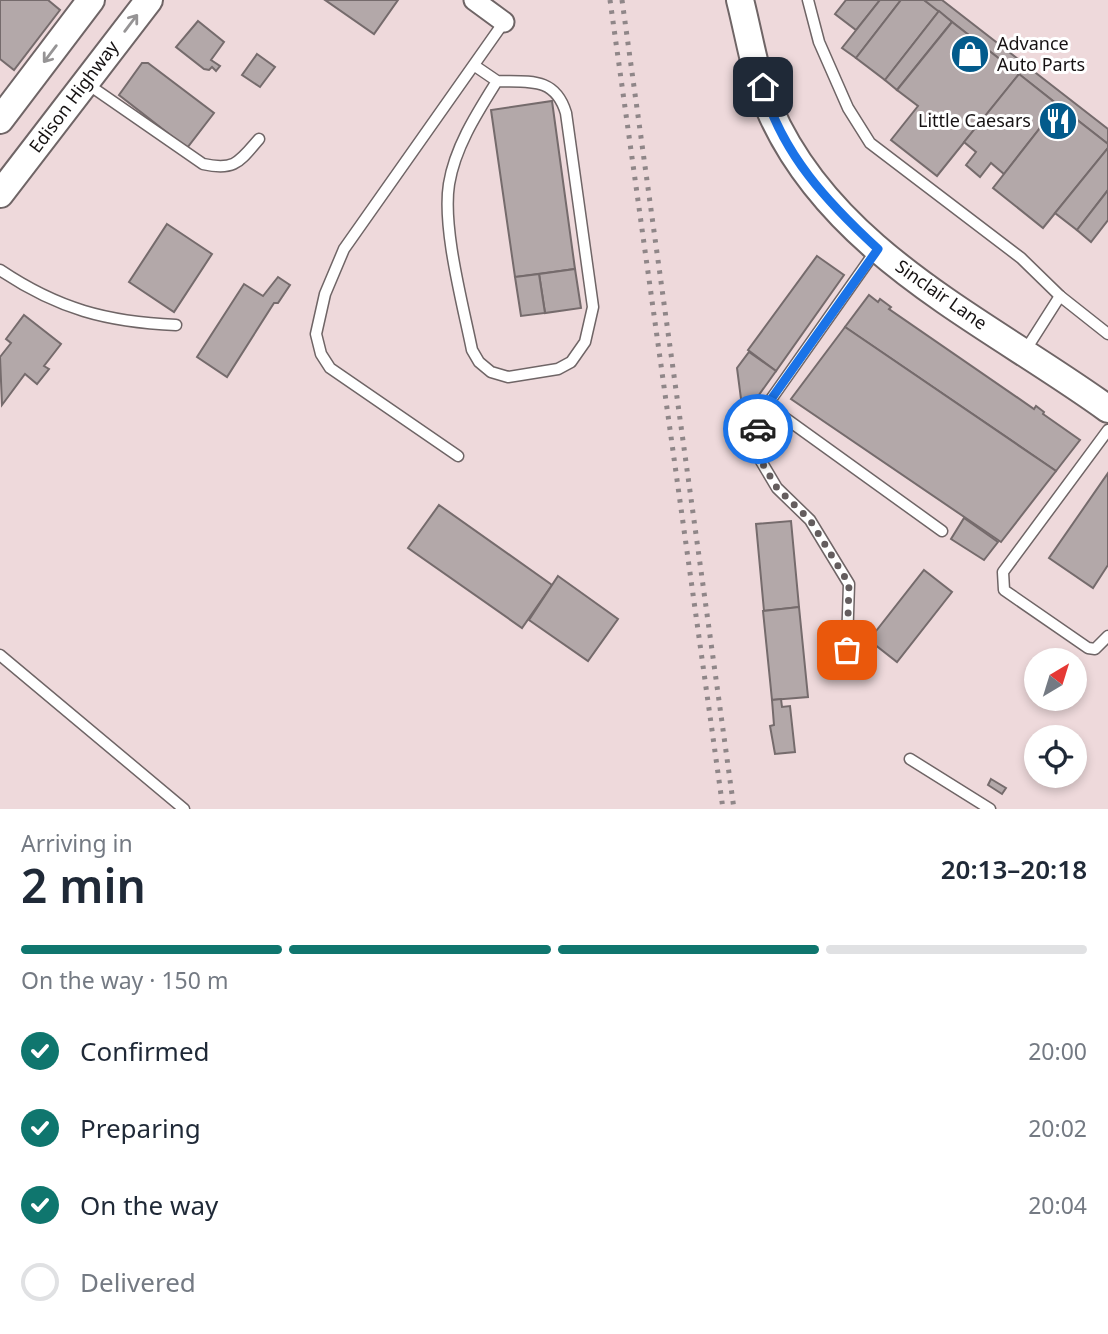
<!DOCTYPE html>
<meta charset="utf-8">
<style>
body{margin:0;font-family:"Noto Sans",sans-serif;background:#f2f2f3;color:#1f2937;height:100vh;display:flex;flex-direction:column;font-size:26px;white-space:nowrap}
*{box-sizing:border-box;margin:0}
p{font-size:23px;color:#747a83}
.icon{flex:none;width:38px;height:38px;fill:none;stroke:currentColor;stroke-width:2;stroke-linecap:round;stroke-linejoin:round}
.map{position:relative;height:809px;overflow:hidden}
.side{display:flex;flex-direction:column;background:#fff;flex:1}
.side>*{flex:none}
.needle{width:46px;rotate:38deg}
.controls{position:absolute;left:1024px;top:648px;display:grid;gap:14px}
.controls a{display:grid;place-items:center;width:63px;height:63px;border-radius:50%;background:#fff;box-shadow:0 4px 10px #0003;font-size:35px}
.pin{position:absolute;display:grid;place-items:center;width:60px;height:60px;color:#fff;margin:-30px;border-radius:14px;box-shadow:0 4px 10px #0006}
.courier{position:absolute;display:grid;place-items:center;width:70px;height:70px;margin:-35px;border:5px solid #1a73e8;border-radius:50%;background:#fff;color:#222;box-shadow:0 2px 9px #0007}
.headline em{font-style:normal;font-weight:600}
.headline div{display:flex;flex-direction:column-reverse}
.headline{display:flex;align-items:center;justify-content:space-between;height:119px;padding:0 21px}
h1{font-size:46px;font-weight:600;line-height:52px}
.bar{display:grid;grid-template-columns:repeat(4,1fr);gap:10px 7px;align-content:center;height:84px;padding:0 21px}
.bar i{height:9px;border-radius:5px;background:#e0e1e3}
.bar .selected{background:#0f766e}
.bar p{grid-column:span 4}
ol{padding:0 21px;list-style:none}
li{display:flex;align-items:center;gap:21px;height:77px}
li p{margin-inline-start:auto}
li .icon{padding:7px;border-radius:50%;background:#0f766e;color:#fff;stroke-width:4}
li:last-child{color:#747a83}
li i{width:38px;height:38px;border:4px solid #e0e1e3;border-radius:50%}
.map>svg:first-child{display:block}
.built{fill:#eed9db;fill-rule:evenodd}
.building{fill:#b3a8a9;stroke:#756b6c;stroke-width:2}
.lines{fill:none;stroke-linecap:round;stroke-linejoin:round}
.service-casing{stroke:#6f6566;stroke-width:13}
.minor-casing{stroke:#6f6566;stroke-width:23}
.secondary-casing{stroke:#6f6566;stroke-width:30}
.service{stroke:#fff;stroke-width:10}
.minor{stroke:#fff;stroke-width:19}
.secondary{stroke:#fff;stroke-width:26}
.rail{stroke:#8f8688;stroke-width:5;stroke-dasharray:3.5 7;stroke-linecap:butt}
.oneway{stroke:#969495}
.done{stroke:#645d5e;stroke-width:7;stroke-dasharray:0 12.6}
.route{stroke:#1a73e8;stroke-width:9}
.labels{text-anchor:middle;stroke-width:6;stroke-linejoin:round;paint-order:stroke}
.poi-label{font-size:18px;fill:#161213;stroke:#fff;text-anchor:start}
.street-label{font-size:18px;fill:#161213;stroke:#fff}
</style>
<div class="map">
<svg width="1108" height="809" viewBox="0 0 1108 809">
<rect width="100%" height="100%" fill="#f4e7e9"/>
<!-- built -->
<path class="built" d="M0,0H1108V809H0ZM1036,660H1074V698H1036ZM1036,737H1074V775H1036Z"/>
<!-- building -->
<g class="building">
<path d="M0,0H48L60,10L14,70L0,59Z"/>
<path d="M325,0H398L374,34Z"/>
<path d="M846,0H880L856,30L835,14Z"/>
<path d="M880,0H901L856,58L842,48Z"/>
<path d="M901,0H924L939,11L885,80L856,58Z"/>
<path d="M924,0H942L1108,129V144Z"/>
<path d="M939,11L952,22L897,90L885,80Z"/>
<path d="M198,21L224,42L211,60L220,66L216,71L212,67L209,70L204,69L176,47Z"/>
<path d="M952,22L1019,74L937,176L891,140L918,106L897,90Z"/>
<path d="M257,54L275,67L260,87L242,75Z"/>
<path d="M142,63H148L214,113L187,148L119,95Z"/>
<path d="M1019,74L1058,105L1004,174L991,163L980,177L966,165L976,152L964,142Z"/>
<path d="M552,101L575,269L515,277L491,110Z"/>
<path d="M1058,105L1108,144V148L1043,228L993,188Z"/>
<path d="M1108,148V190L1077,230L1055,213Z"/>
<path d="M1108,190V220L1091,242L1077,230Z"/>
<path d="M167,224L212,254L174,312L129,282Z"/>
<path d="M817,256L844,275L776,371L748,350Z"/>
<path d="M575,269L581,308L545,313L539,274Z"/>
<path d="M539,274L545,313L521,316L515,277Z"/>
<path d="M278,277L290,285L278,303H274L227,377L197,357L244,284L263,296Z"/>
<path d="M869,295L878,302L880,299L891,307L889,309L1034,409L1036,406L1044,412L1043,414L1080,440L1056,471L845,327Z"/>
<path d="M24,315L61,344L44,366L49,369L37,384L25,374L2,405L0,357L11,343L6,339Z"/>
<path d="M845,327L1056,471L1001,542L791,399Z"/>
<path d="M749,352L776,371L751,406L741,399L737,368Z"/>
<path d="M1108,473V565L1093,588L1049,558Z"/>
<path d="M439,505L552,585L522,628L408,548Z"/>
<path d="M964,518L998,542L984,560L951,539Z"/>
<path d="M791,521L799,607L764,611L756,524Z"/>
<path d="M924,570L952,592L897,662L869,640Z"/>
<path d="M558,576L618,619L588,661L529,620Z"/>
<path d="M799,607L808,697L772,700L763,611Z"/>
<path d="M781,699L782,707L790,706L795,752L775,754L770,726L774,725L772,700Z"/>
<path d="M991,779L1006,788L1002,794L988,785Z"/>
</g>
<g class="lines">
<!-- service casing -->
<g class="service-casing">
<g id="service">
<path d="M808,0L819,42L848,108L870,143L1021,258L1060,296L1108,334"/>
<path d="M475,66L497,81C477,113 455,147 449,184C442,228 463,305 472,350L479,362L491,372L508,377L558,369L571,362L585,342L593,307L566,113C555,76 528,82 497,81"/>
<path d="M86,83L203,164C235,171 239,162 259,139"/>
<path d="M0,270C58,309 107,322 176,325"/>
<path d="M1025,351L1060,296"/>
<path d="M767,405L942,531"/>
<path d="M1108,430L1003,572L1004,590L1088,648L1095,649L1108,636"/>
<path d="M458,456L330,368L321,354L316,334L325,294L344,249L504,22"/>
<path d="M0,655L184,809"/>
<path d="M846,673L849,584L810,520L777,488L758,456V426L767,405L877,249"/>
<path d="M910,759L990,809"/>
</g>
</g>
<!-- minor casing -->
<g class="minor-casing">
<path id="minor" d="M474,0L504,22"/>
</g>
<!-- secondary casing -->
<g class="secondary-casing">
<g id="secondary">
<path d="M740,0C749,35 755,75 769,108C831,253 988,322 1108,409"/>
<path d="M0,120L91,0"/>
<path d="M0,194L149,0"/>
</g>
</g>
<!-- service -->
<use href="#service" class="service"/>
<!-- minor -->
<use href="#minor" class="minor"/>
<!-- secondary -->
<use href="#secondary" class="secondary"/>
<!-- rail -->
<g class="rail">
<path d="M610,0L723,809"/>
<path d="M622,0L734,809"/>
</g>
</g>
<!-- one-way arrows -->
<defs><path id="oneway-shaft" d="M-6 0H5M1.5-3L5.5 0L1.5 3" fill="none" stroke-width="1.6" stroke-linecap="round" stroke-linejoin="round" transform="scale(1.75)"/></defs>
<g class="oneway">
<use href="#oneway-shaft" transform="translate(131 23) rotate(-53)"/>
<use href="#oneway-shaft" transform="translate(50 54) rotate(127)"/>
</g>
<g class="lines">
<!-- done -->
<path class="done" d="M758,429V456L777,488L810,520L849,584L847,650"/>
<!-- route -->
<path class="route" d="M758,429L767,405L878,249C828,203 782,154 763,87"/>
</g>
<!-- icons -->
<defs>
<g id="shop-disc" transform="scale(2.0125)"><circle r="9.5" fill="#035b8c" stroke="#fff"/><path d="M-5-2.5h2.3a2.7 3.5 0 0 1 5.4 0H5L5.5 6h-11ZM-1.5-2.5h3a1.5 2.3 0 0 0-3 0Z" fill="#fff"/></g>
<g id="restaurant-disc" transform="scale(2.0125)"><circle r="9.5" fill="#035b8c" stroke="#fff"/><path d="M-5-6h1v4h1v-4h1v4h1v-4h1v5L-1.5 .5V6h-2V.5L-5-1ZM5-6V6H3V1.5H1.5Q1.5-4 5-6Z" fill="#fff"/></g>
</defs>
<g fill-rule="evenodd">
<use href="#shop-disc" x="970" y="54"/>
<use href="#restaurant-disc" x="1058" y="121"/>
</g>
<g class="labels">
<!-- poi labels -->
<g class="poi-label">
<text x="997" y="50">Advance<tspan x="997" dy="21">Auto Parts</tspan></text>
<text x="1031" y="127" text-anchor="end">Little Caesars</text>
</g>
<!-- street labels -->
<g class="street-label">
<text transform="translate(74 97) rotate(-53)" y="6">Edison Highway</text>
<text transform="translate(941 295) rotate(35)" y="6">Sinclair Lane</text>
</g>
</g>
</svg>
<div class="controls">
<a><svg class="needle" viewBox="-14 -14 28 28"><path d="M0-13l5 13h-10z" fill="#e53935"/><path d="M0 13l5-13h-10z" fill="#747a83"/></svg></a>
<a><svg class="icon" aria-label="locate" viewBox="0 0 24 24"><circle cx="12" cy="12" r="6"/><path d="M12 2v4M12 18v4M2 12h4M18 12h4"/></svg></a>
</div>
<div class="pin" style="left:847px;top:650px;background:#ea580c"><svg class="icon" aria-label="bag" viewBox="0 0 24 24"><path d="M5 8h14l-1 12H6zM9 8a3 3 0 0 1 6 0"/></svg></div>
<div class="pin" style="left:763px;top:87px;background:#1f2937"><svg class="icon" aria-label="home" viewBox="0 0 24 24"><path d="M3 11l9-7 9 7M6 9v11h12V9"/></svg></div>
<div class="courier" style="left:758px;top:429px"><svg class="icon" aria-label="car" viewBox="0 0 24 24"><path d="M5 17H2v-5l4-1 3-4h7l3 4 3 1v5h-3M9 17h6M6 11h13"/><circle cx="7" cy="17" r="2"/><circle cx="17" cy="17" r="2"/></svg></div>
</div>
<section class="side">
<div class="headline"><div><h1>2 min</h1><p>Arriving in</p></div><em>20:13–20:18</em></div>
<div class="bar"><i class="selected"></i><i class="selected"></i><i class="selected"></i><i></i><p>On the way · 150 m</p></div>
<ol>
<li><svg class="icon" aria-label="check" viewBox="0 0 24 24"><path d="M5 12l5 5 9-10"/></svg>Confirmed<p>20:00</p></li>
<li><svg class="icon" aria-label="check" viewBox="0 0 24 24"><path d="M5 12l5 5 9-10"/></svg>Preparing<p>20:02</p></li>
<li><svg class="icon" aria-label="check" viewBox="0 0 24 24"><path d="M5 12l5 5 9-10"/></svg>On the way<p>20:04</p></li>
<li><i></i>Delivered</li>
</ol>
</section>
